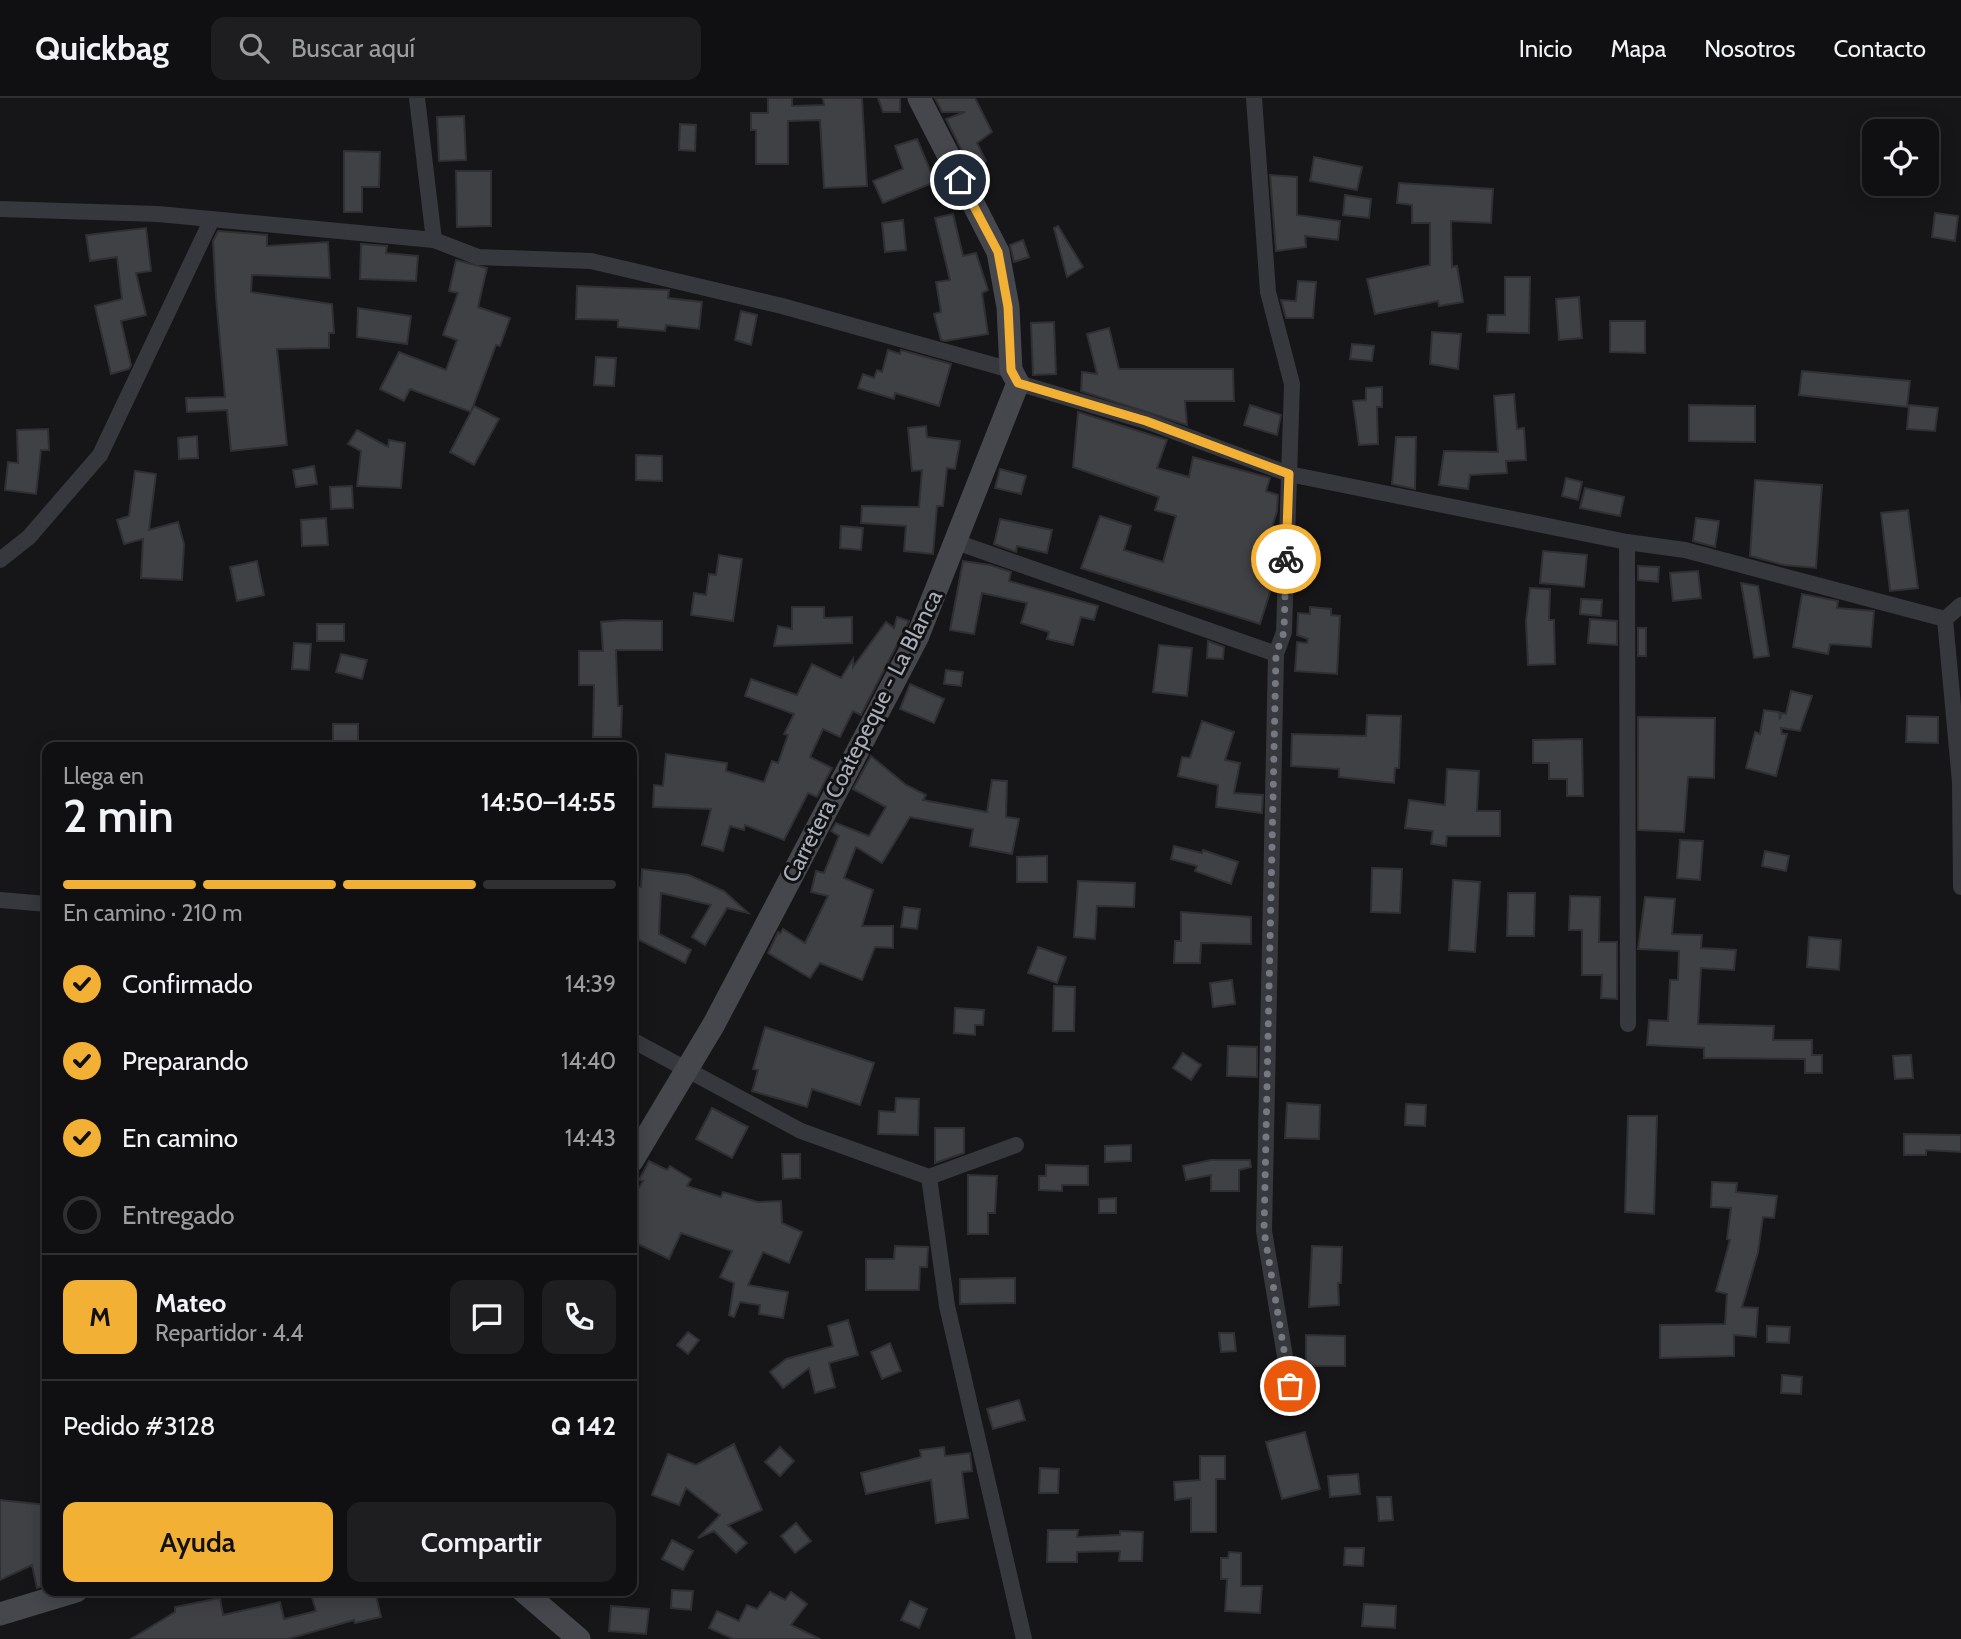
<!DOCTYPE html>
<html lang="es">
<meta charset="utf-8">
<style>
body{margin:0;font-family:Cabin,sans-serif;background:#1e1e20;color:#f1f3f6;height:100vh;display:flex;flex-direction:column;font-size:26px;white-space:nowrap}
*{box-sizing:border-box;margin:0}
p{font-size:23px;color:#9c9d9f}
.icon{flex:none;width:38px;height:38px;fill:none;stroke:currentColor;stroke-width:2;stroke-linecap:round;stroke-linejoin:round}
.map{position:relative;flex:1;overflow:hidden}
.side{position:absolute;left:42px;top:644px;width:595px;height:854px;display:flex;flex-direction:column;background:#101012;border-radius:14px;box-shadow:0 4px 18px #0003,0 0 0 2px #303032}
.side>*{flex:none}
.controls{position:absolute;left:1862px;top:21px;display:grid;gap:14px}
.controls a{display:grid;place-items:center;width:77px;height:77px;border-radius:14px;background:#101012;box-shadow:0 4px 18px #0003,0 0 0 2px #303032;font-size:35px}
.pin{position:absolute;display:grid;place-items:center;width:60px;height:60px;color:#fff;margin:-30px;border:4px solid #fff;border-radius:50%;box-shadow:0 2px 7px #0007}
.courier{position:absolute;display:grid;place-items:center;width:70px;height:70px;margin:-35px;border:5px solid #f2b134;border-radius:50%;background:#fff;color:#222;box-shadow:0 2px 9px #0007}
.summary em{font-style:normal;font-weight:600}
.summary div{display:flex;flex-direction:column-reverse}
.summary{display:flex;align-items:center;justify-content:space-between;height:119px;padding:0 21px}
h1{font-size:46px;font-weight:600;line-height:52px}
.bar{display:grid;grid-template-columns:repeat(4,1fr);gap:10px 7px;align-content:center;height:84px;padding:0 21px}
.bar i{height:9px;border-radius:5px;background:#303032}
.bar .active{background:#f2b134}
.bar p{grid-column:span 4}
.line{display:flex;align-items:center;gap:18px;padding:0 21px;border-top:2px solid #303032}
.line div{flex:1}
.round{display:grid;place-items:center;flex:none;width:74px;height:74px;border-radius:14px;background:#1e1e20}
ol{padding:0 21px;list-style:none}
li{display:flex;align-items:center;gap:21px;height:77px}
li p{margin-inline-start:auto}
li .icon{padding:7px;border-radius:50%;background:#f2b134;color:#111;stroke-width:4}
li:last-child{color:#9c9d9f}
li i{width:38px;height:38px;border:4px solid #303032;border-radius:50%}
.cta{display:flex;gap:14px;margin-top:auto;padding:14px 21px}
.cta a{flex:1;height:80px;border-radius:14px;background:#f2b134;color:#111;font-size:28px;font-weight:600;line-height:80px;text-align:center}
.cta a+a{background:#1e1e20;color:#f1f3f6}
header{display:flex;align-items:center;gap:42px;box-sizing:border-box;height:98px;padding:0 35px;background:#101012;border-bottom:2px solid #303032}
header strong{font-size:33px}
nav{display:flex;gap:38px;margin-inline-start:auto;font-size:24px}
.search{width:490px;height:63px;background:#1e1e20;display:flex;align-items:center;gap:18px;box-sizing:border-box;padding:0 24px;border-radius:14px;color:#9c9d9f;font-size:26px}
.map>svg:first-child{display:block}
.building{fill:#404145;stroke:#303034;stroke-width:2}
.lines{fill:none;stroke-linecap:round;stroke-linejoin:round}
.street{stroke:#37383d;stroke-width:16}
.secondary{stroke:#45474d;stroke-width:23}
.done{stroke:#757880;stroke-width:7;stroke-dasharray:0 12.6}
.route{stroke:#f2b134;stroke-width:9}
.labels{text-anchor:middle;stroke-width:6;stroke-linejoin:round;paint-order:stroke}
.street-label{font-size:23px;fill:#a8adb8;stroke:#111113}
</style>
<header>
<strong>Quickbag</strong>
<div class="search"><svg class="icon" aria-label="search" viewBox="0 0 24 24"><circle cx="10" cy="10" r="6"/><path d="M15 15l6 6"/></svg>Buscar aquí</div>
<nav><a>Inicio</a><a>Mapa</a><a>Nosotros</a><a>Contacto</a></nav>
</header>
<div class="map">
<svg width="1961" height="1541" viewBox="0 0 1961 1541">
<rect width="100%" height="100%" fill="#161618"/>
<!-- building -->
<g class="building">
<path d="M768,0H792V8L824,7L823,0H862L867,88L824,90L820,22L788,23V66H756V32H751V15H768Z"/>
<path d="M878,0H900V14H883Z"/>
<path d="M935,0H975L992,34L977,45L986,63L971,71L946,21L965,14H942Z"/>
<path d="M464,18L466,62L439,63L437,19Z"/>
<path d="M680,26L696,27L695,53L679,52Z"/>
<path d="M917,41L935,84L883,105L873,83L903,71L895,48Z"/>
<path d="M344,53L380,54L379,89H362V114H344Z"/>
<path d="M1314,59L1362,69L1357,92L1310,83Z"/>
<path d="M456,73H491V128L457,129Z"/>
<path d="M1270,77L1297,79V117L1340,123L1338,142L1305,138L1306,149L1276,153Z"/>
<path d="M1399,85L1493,91L1491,125L1451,123L1452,169L1457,168L1463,204L1439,208L1438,203L1375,216L1367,181L1430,167V125H1412V107L1397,105Z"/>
<path d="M1345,97L1371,101L1369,120L1343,117Z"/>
<path d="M1935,115L1958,118L1955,143L1932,139Z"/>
<path d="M953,116L963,158L976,155L988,192L982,195L988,236L945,243L941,242L934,216L941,214L936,184L950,182L935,120Z"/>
<path d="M903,122L906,152L885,154L882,125Z"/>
<path d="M1058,128L1083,169L1067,179L1054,130Z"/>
<path d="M146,130L151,173L136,175L146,217L121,223L131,267L129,271L111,276L95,208L122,201L117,159L90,163L86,137Z"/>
<path d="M218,133L267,137V148L328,144L330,180L252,177L251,194L332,206L334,235H329V250L277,251L287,347L231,353L227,312L187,314L186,300L225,299L216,199L213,143Z"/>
<path d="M1023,142L1029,159L1014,164L1010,147Z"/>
<path d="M361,146L387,148L386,155L418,158L416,183L360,181Z"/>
<path d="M456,162L487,170L478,209L510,220L500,248L496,247L471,314L410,291L404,303L380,291L399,254L446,272L457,242L443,237L458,195L449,193Z"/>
<path d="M1505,179H1530L1529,235L1487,234L1488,217H1505Z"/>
<path d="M1298,183L1316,184L1313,220H1286L1281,202L1296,203Z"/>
<path d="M577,188L669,192L668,200L702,204L699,231L666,227L665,233L618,229V222L576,221Z"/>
<path d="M1579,199L1582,240L1559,242L1556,201Z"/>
<path d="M358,210L411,218L407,246L357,239Z"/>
<path d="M741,213L757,217L751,247L735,242Z"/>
<path d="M1610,223H1645V255L1610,254Z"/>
<path d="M1054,224L1056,276L1033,277L1031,225Z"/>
<path d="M1109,230L1119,271H1233L1234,303H1185L1187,327L1081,293L1082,274L1097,276L1087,236Z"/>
<path d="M1432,234L1461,236L1458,271L1430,266Z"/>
<path d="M1352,246L1374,248L1372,263L1350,261Z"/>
<path d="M888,252L900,256L901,252L951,266L939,308L895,295L894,301L858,290L863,276L874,280L877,272L882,274Z"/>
<path d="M596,259L616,260L614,288L594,287Z"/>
<path d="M1802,273L1910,283L1907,309L1799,297Z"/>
<path d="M1382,289V309H1377L1378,346L1359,347L1353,303L1366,302V290Z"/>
<path d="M1514,296L1517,331L1524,330L1526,362L1506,363L1507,375L1470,377L1468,391L1439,387L1444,353L1498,354L1494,298Z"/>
<path d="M1250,307L1281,317L1277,337L1244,327Z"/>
<path d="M1689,307L1755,308V344L1689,343Z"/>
<path d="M1909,307L1938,310L1935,333L1907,331Z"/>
<path d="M474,308L499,321L474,367L450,354Z"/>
<path d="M1078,314L1167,342L1157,370L1189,379L1193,359L1270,380L1266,393L1278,397L1277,413L1259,471L1275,478L1260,526L1081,470L1100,418L1131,428L1124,452L1163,464L1176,418L1155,412L1159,399L1073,369Z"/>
<path d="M926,328L927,339L960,343L955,371L947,370L943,408H937L933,456L904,453L906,428L861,425L862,408L919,409L922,372L912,373L908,330Z"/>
<path d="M48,331L49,352H41L36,396L5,392L8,364L18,365L17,332Z"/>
<path d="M357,332L388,349L389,342L405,345L401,390L357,388L361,353L348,346Z"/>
<path d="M197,338L198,360L179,361L178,340Z"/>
<path d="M1396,339H1416L1415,391L1392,386Z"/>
<path d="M636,357L662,358V383L636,382Z"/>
<path d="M314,368L317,386L296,389L293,372Z"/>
<path d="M1000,371L1026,378L1021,396L995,390Z"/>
<path d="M135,373L156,376L149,432L178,424L184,446L182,482L141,480L143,441L124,446L117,422L129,418Z"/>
<path d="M1566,380L1582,384L1578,402L1562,398Z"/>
<path d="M1755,382L1822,387L1816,470L1784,467L1750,458Z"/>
<path d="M352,388L353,410L331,411L330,389Z"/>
<path d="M1585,390L1624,399L1620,418L1580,410Z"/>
<path d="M1908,412L1918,490L1890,493L1881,415Z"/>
<path d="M326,420L328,447L302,448L301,422Z"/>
<path d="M1696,420L1719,423L1715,449L1693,443Z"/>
<path d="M1000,421L1052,432L1047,455L1017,448L1016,454L994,446Z"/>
<path d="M841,428L863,430L861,452L840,450Z"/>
<path d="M1543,453L1587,457L1584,489L1540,485Z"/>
<path d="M719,457L742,461L733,523L691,517L694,495L706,497L709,476L716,477Z"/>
<path d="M257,463L264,497L237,503L230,469Z"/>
<path d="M963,463L990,467L1011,474L1009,483L1098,508L1094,522L1081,519L1073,547L1047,541L1049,534L1021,525L1027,505L982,495L974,536L950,532Z"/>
<path d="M1638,468L1659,469L1658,484L1638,482Z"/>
<path d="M1698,473L1701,500L1673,503L1670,475Z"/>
<path d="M1741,485L1758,488L1769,558L1754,560Z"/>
<path d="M1530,490L1550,491L1549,522H1554L1555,566L1528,567L1526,523Z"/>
<path d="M1802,496L1838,503L1837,510L1874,513L1871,549L1830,546L1828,556L1793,549Z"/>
<path d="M1581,501L1602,502L1601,518L1580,516Z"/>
<path d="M792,509H824V520L852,519V545L774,548L778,528L792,531Z"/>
<path d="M1310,509L1331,511V517L1340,518L1337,576L1295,573L1297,544L1307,545L1308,541L1297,537L1298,515L1310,516Z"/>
<path d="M897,519L909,523L861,617L853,613L840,639L823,631L810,659L832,670L817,699L808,695L784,742L745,727L744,732L730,728L723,753L702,747L711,711L653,709L654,687L663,688L666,656L727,665L726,673L764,684L772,663L778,665L788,637L784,636L794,616L745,598L751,581L797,597L812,566L841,580L853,561V569L886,524L894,530Z"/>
<path d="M1590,521L1617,523V547L1588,545Z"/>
<path d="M623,522L662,523V552H616L618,608H622L621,639H593L594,587H579V553H603L601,524Z"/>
<rect x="317" y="526" width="27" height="17"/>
<rect x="1638" y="530" width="8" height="28"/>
<path d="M1208,543L1224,549L1223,561L1207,560Z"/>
<path d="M294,545L311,546L309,572L292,571Z"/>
<path d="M1159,547L1192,550L1187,598L1153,594Z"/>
<path d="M341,556L367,562L362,581L336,574Z"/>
<path d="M946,572L963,574L961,588L944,586Z"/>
<path d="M910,586L944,601L934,625L900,611Z"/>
<path d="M1791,593L1812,598L1800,633L1781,630L1782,636H1787L1776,678L1746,670L1755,634L1760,636L1764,612L1779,614L1780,621L1781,615L1786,616Z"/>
<path d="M1367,617L1401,618L1399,670H1395L1394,685L1339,679V671L1291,668L1292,636L1366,638Z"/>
<path d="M1907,618L1938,619V645L1906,644Z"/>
<path d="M1638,619L1715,620L1714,680L1688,679L1684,734L1638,732Z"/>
<path d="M1202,623L1234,634L1225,662L1240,665L1234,695L1263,697L1262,715L1216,709L1218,687L1178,678L1182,659L1190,660Z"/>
<rect x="333" y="626" width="25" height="23"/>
<path d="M1582,641L1583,698H1567V681H1549V665H1533V642Z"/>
<path d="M871,658L906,687L926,697L923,702L987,714L992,682L1007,683L1006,719L1019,721L1012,756L970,748L973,731L910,719L882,765L856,749L844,780L873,792L862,828H893V850L875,849L862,882L820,865L810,880L768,855L778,834L780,836L783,831L805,845L828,798L811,794L816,773L824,775L839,738L831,733L836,725L869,738L886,709L853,691Z"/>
<path d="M1447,671L1479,673L1477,713H1500V738H1447L1446,748L1431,746L1433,733L1405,730L1409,702L1445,707Z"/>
<path d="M1680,742L1703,743L1700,782L1677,780Z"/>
<path d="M1174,748L1202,755L1203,752L1238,764L1231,786L1195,773L1197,768L1171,761Z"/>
<path d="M1765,753L1789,758L1786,773L1762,768Z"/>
<path d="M1047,758V784H1017V759Z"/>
<path d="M1372,770L1402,771L1400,815L1371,814Z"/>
<path d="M642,771L689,777L724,793L748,815L727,810L705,847L692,839L711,807L661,795L659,836L691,852L685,865L637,841V789H641Z"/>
<path d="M1453,782L1480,784L1475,854L1449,852Z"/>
<path d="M1078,783L1135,785L1134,809L1097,808L1095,841L1074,839Z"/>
<path d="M1508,795H1535L1534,838H1507Z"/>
<path d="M1570,798L1600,799L1599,844H1617V901L1601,900L1602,877H1582V832H1569Z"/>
<path d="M1645,799L1675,801L1672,836L1702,837L1701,850L1736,852L1734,872L1701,870L1698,926L1774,928L1773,942H1812V957H1822V975H1805V961L1704,960V950L1647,947L1649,922L1668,923L1670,882H1678L1679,853L1638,851Z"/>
<path d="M904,809L920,811L917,831L901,829Z"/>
<path d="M1181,814L1251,819V846L1201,845L1200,865H1174L1175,843H1181Z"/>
<path d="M1809,839L1841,842L1839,872L1807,869Z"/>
<path d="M1038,849L1066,859L1057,885L1028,875Z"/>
<path d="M1232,882L1235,906L1213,909L1210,885Z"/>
<path d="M1054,888L1075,889L1074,933H1053Z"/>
<path d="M955,910L984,912L983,927H975V937L954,935Z"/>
<path d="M765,929L874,965L860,1007L812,991L807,1009L752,993L758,972L753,971Z"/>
<path d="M1228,948L1257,949V979L1227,978Z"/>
<path d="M1183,955L1201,967L1191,982L1173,970Z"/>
<path d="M1911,957L1913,980L1895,981L1893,958Z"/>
<path d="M896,1000L919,1001L918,1037L878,1036L879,1013L895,1014Z"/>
<path d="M1287,1005L1320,1007L1319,1041L1285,1040Z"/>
<path d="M1406,1006L1426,1007L1425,1028L1405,1027Z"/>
<path d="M712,1010L748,1029L732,1060L696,1041Z"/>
<path d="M1628,1018H1657L1654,1116L1625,1114Z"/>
<path d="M935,1030H964V1055L935,1065Z"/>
<path d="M1904,1036L1961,1037V1054L1926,1052V1057H1904Z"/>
<path d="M1131,1047V1063L1105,1064V1048Z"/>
<path d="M782,1056H800V1080L783,1081Z"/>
<path d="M1211,1062H1250L1251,1069L1239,1072V1093H1211V1077L1186,1082L1183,1068Z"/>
<path d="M649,1063L667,1072L670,1068L691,1081L687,1088L721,1099L723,1094L758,1104L781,1103L782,1125L802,1134L789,1165L763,1154L748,1187L788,1194L783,1220L759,1216L760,1207L740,1204L734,1219L729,1217L734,1185L720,1179L732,1153L681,1135L669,1161L632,1143V1101L643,1083L639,1082Z"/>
<path d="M1046,1067L1088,1068V1087H1062V1093L1039,1092V1078H1046Z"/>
<path d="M968,1077L997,1078L995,1115H988V1136H968Z"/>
<path d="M1712,1084L1737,1085L1736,1094L1777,1098L1774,1120L1763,1119L1758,1154L1742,1209L1758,1210L1756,1239L1734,1237V1258L1660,1260V1227L1725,1226L1727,1196L1716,1193L1730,1142L1727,1141L1731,1110L1711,1109Z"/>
<path d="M1116,1100V1115H1099V1101Z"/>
<path d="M895,1148L928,1149L927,1169H920L919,1192H866V1161H894Z"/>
<path d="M1312,1148L1342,1149L1341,1185H1338L1339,1207L1309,1209Z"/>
<path d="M1015,1180V1205L960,1206V1181Z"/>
<path d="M848,1222L858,1257L829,1265L835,1289L815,1295L809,1270L783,1290L770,1274L786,1261L833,1248L828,1228Z"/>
<path d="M1767,1228L1790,1229L1789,1245L1767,1244Z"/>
<path d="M688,1234L699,1242L688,1256L677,1247Z"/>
<path d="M1219,1235H1234L1236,1253L1221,1254Z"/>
<path d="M1306,1237L1345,1238V1268H1306Z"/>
<path d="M890,1245L901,1273L882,1281L871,1254Z"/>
<path d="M1782,1277L1802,1279L1801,1296L1781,1295Z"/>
<path d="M1019,1302L1025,1322L993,1331L987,1311Z"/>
<path d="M1305,1334L1320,1391L1282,1401L1266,1344Z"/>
<path d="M734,1346L762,1412L728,1427L747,1445L736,1455L714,1433L698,1440L720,1417L686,1390L679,1407L652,1397L668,1356L696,1367Z"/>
<path d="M780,1349L794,1363L780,1378L765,1364Z"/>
<path d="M944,1349L945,1358L970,1355L972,1373L962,1374L968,1420L936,1425L931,1382L866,1396L861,1375L921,1359L920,1352Z"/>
<path d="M1200,1358H1225V1381H1216V1434H1191V1400L1175,1402L1174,1384L1200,1382Z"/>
<path d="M1040,1370L1059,1371L1058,1395H1039Z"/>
<path d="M1358,1376L1360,1396L1330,1399L1328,1378Z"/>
<path d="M1377,1399H1391L1393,1422L1379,1423Z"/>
<path d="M0,1402L47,1407V1487L37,1490L32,1467L0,1482Z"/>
<path d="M796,1425L811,1443L795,1455L781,1438Z"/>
<path d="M1048,1432H1078L1077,1439L1120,1437V1433L1143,1434L1142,1463H1119L1120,1453L1077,1454V1464H1047Z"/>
<path d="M672,1442L693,1453L683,1472L662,1461Z"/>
<path d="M1345,1450H1364L1363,1468L1344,1467Z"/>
<path d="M1229,1454L1241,1455V1488H1262L1260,1515L1225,1513L1227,1481H1221V1460H1228Z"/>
<path d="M672,1492L693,1493L691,1512L671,1510Z"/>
<path d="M310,1493H375L381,1519L355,1525L354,1522L288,1541H131L175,1514V1509L220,1500L223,1517L280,1504L284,1521L316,1513Z"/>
<path d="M770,1494L785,1502L791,1494L807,1506L791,1527L820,1541H733L709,1530L717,1513L739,1523L747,1507L757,1511Z"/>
<path d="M910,1503L927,1511L919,1530L901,1522Z"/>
<path d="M1364,1506L1396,1508L1395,1530L1362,1528Z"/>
<path d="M611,1508L649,1511L646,1536L609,1533Z"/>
</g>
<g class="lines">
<!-- street -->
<g class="street">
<path d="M417,0L434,142"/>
<path d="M1254,0L1268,194L1292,286L1284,534L1276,556L1264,1133L1290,1288"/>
<path d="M0,111L158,116L434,142L478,159L591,163L782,208L1011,272"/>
<path d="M1018,285L1146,323L1289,376L1627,444L1685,452L1945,521"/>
<path d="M956,444L1276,556"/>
<path d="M1627,444L1628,926"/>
<path d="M0,462L29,439L100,357L212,121"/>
<path d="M1945,521L1960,684L1961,789"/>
<path d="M1945,521L1961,507"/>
<path d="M0,802L47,806"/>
<path d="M632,942L801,1033L929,1079L1016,1047"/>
<path d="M929,1079L947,1208L1024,1541"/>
</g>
<!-- secondary -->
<g class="secondary">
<path d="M632,1063L714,926L917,540L1018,285L1011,272L1008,209L998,154L919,0"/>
<path d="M523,1493L579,1541"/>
<path d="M0,1516L76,1493"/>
</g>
</g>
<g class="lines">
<!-- done -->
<path class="done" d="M1286,461L1284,534L1276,556L1264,1133L1290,1288"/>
<!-- route -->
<path class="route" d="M960,82L998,154L1008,209L1011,272L1018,285L1146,323L1289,376L1286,461"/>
</g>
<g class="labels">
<!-- street labels -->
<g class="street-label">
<text transform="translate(862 638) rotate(-63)" y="8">Carretera Coatepeque - La Blanca</text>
</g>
</g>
</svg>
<div class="controls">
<a><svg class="icon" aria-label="locate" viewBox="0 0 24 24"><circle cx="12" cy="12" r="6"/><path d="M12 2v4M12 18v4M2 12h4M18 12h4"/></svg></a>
</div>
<div class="pin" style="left:1290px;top:1288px;background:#ea580c"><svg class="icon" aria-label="bag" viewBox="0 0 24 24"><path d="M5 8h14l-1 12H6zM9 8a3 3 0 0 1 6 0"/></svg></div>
<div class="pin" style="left:960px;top:82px;background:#1f2937"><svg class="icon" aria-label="home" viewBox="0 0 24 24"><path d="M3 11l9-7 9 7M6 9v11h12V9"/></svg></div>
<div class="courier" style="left:1286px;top:461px"><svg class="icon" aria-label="bike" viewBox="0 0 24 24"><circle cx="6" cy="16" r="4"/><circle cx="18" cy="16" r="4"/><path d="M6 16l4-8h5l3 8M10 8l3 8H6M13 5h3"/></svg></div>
<section class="side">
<div class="summary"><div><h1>2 min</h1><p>Llega en</p></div><em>14:50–14:55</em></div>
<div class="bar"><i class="active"></i><i class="active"></i><i class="active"></i><i></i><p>En camino · 210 m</p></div>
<ol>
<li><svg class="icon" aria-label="check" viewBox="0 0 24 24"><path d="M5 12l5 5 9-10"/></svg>Confirmado<p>14:39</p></li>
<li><svg class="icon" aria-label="check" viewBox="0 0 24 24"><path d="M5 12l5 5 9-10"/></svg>Preparando<p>14:40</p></li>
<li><svg class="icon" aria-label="check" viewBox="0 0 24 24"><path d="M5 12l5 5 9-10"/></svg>En camino<p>14:43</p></li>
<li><i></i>Entregado</li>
</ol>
<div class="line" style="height:126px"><b class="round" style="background:#f2b134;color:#111">M</b><div><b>Mateo</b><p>Repartidor · 4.4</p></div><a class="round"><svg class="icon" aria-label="chat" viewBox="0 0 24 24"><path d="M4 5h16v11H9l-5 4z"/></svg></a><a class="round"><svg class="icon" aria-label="phone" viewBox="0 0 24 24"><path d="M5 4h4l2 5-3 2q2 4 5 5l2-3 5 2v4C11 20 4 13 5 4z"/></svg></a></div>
<div class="line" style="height:91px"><div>Pedido #3128</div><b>Q 142</b></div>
<div class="cta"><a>Ayuda</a><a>Compartir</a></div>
</section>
</div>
